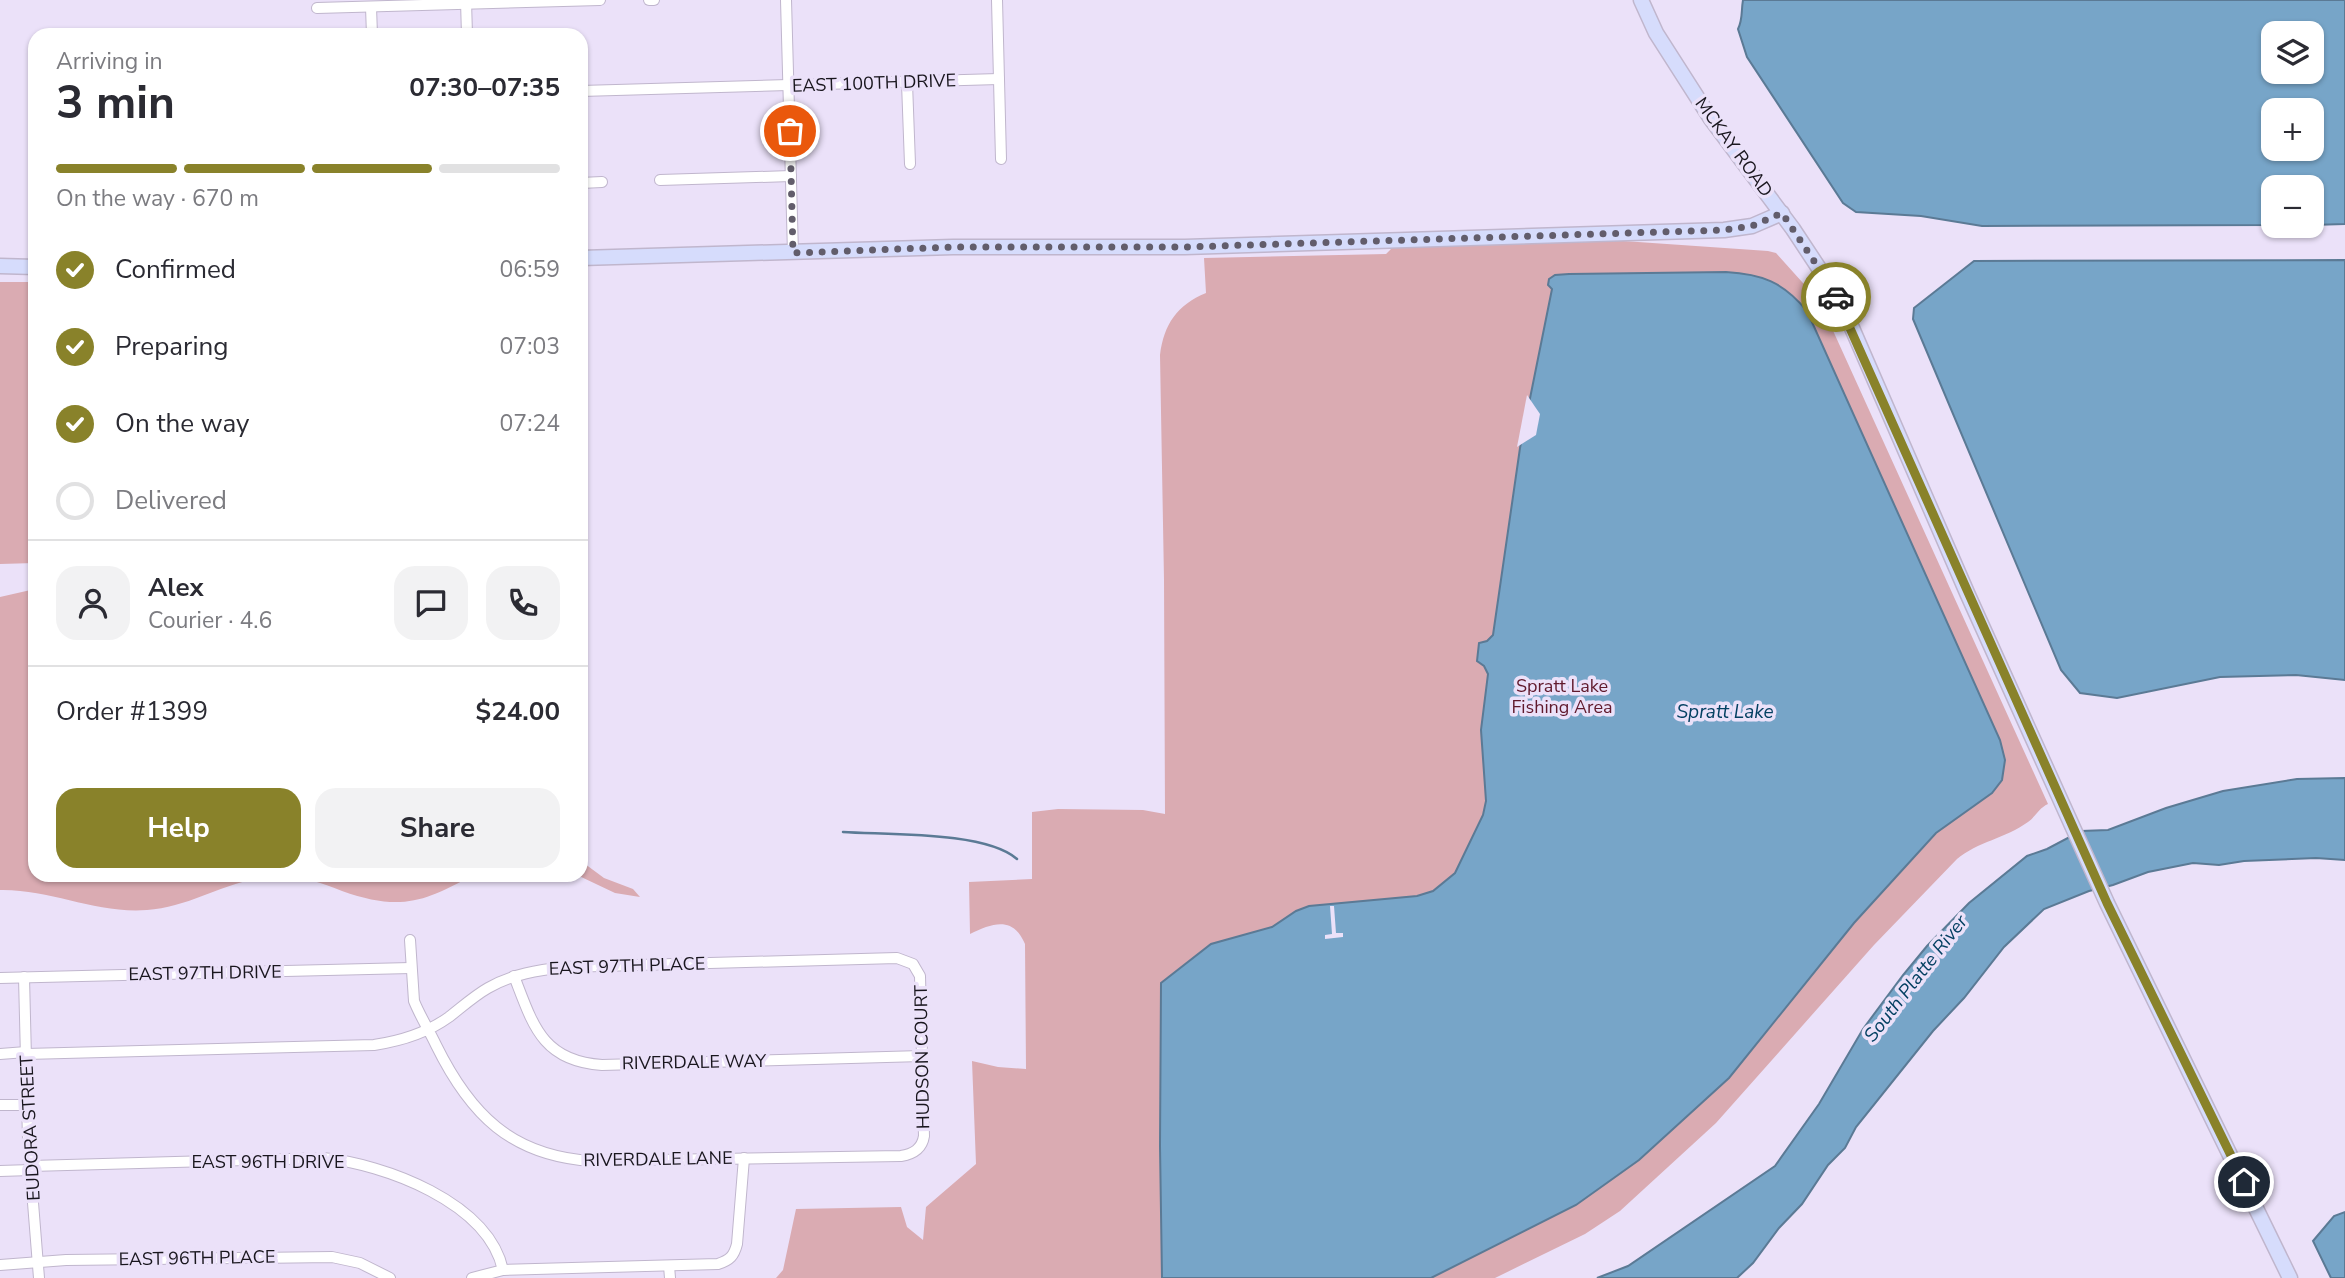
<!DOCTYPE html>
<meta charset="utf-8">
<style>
body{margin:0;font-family:"Nunito Sans",sans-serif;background:#f2f2f3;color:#2b2b33;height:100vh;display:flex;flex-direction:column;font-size:26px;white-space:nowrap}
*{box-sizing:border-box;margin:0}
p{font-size:23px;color:#7c7c81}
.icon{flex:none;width:38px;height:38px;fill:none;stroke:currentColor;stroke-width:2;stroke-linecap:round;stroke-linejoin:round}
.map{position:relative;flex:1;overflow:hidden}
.drawer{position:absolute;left:28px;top:28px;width:560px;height:854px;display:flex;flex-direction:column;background:#fff;border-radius:21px;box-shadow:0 2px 5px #0004}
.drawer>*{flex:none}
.buttons{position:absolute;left:2261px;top:21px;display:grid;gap:14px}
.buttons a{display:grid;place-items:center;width:63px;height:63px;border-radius:14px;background:#fff;box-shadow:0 2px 5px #0004;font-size:35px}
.pin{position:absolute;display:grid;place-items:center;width:60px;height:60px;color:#fff;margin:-30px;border:4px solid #fff;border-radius:50%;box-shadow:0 2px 7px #0007}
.courier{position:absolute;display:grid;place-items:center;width:70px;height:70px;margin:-35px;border:5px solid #89822a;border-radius:50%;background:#fff;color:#222;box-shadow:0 2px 9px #0007}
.summary em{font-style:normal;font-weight:700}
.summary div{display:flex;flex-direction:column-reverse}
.summary{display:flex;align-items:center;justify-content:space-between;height:119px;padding:0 28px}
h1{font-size:46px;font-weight:700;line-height:52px}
.bar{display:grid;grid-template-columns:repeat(4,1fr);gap:10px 7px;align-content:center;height:84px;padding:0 28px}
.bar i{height:9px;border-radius:5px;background:#e1e1e2}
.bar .active{background:#89822a}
.bar p{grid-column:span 4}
.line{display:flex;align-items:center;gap:18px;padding:0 28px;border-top:2px solid #e1e1e2}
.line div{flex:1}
.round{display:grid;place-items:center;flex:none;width:74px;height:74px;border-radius:21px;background:#f2f2f3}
ol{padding:0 28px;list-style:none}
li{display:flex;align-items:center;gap:21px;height:77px}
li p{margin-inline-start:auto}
li .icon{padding:7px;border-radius:50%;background:#89822a;color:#fff;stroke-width:4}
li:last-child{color:#7c7c81}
li i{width:38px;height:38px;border:4px solid #e1e1e2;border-radius:50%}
.action{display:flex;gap:14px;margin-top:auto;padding:14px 28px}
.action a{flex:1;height:80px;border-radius:21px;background:#89822a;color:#fff;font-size:28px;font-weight:700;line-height:80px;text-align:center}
.action a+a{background:#f2f2f3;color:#2b2b33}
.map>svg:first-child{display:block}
.green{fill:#daabb2}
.water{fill:#77a5c8;stroke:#5b7a95;stroke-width:2;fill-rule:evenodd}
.pier{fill:#ebe1f9}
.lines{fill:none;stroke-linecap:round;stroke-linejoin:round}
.stream{stroke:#5b7a95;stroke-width:2.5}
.street-casing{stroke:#c0b6cd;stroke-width:12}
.secondary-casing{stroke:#c0b6cd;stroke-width:17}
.street{stroke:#fff;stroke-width:10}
.secondary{stroke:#d6dcfc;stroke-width:14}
.done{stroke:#625d6b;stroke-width:7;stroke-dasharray:0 12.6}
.route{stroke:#89822a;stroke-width:9}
.labels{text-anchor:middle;stroke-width:7;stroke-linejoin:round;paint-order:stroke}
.street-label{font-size:18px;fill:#19161e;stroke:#ebe1f9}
.park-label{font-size:18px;fill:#60192c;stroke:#ebe1f9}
.water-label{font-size:19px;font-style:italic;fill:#044062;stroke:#ebe1f9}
</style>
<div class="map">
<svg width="2345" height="1278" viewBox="0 0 2345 1278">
<rect width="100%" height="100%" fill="#ebe1f9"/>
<!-- green -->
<g class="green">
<path d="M1609,240L1768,251L1776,253L1820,302L2048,804C2039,808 2036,816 2028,822C2006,838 1977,842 1957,859L1874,945L1716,1123L1620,1211L1585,1234L1495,1278H776L783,1270L796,1209L901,1207L907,1227L923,1240L926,1207L976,1164L972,1061L998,1067L1026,1069L1025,944C1013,916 993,923 970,934L969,882L1032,879V812L1058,809L1143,810L1165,814L1164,580L1160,355C1164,324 1177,305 1206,293L1204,258L1386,254L1391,249L1400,245Z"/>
<path d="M0,282H35V563L0,564Z"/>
<path d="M35,589V875H473C423,903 399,911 342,891C322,883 302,876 280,876C233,876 194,907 147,910C96,914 51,889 0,890V597Z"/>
<path d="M581,861L604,878L633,889L640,897L615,893L577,875H581Z"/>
</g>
<!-- water -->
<g class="water">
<path d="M1743,0H2345V224L2312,225V187H2273V225L1982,226L1921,216L1856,212L1843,203L1747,57L1738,29C1743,19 1741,11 1743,0ZM2312,33V72H2273V33ZM2312,110V149H2273V110Z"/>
<path d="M2345,260V680L2296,675L2220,677L2117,698L2080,693L2061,670L1913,319L1914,308L1974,261Z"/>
<path d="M1726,272C1762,274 1783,282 1807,311L2000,740L2005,760L2002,780L1992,793L1936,833L1854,923L1729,1078L1639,1160L1576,1205L1431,1278H1162L1160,1146L1161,983L1211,944L1272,927L1296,911L1309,906L1417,896L1433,891L1455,873L1483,815L1486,801L1481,730L1488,674L1484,666L1477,661L1479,643L1487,641L1493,635L1520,448L1552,289L1548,285L1549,279L1555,275L1569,274Z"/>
<path d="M2345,778V860L2316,858L2244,861L2219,865L2193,863L2148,872L2113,885L2089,891L2044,909L2004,947L1964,998L1933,1031L1856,1127L1845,1148L1828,1165L1802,1204L1779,1228L1753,1263L1737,1278H1597L1628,1266L1775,1166L1819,1104L1863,1029L1903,975L1927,946L1969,903L2027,856L2047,849L2081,831L2108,830L2166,808L2223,791L2297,779Z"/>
<path d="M2345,1212V1278H2331L2313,1241L2334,1216Z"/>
</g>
<!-- pier -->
<g class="pier">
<path d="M1527,395L1540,414L1536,435L1517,447Z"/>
<path d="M1330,906H1334L1336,933H1343V937L1325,939V935L1332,934Z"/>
</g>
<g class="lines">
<!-- stream -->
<path class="stream" d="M843,832C886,835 985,831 1017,859"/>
<!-- street casing -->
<g class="street-casing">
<g id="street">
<path d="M649,0H654"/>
<path d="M786,0L793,253"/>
<path d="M997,0L1001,159"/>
<path d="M466,1L467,35"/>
<path d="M371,7L372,35"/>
<path d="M317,8L600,0"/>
<path d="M907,83L910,164"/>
<path d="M581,91L999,79"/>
<path d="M660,180L791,176"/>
<path d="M581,183L602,182"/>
<path d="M514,976C533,1025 542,1061 602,1065L922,1056"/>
<path d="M24,977L28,1140L39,1278"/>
<path d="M0,978L411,968"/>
<path d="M0,1054L26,1052"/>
<path d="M26,1054L374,1045C401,1041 427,1033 449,1017C462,1007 474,996 488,988C512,974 539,970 565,967L897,958L913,964L920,976L924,1136C922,1149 913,1154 901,1156L592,1161C511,1156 470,1114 436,1045C429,1030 420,1016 414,1001L410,940"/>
<path d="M0,1105H28"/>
<path d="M31,1166L323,1158C384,1164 488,1202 503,1270"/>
<path d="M0,1171L31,1170"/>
<path d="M0,1265L66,1260L332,1257L360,1263L390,1278"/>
<path d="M669,1266L670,1278"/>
<path d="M472,1278L503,1270L718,1264C730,1260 734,1256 737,1244L744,1158"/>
</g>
</g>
<!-- secondary casing -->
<g class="secondary-casing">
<g id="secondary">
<path d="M1641,0L1656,33L1711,119L1793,229L1828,282L1852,328L1968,595L2107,903L2290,1278"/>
<path d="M581,258L953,247H1185L1724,230L1752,226L1782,213"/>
<path d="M0,266L35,267"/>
</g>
</g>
<!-- street -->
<use href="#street" class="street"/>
<!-- secondary -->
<use href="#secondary" class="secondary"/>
</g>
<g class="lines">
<!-- done -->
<path class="done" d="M790,131L793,253L953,247H1185L1724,230L1752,226L1782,213L1828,282L1836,297"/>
<!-- route -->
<path class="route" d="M1836,297L2107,903L2244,1182"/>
</g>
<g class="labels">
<!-- street labels -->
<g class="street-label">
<text transform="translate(874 83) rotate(-2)" y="6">EAST 100TH DRIVE</text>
<text transform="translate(1734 147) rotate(54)" y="6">MCKAY ROAD</text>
<text transform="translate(627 966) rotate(-2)" y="6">EAST 97TH PLACE</text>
<text transform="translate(205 973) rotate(-1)" y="6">EAST 97TH DRIVE</text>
<text transform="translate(922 1057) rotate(-91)" y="6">HUDSON COURT</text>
<text transform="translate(694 1062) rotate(-1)" y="6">RIVERDALE WAY</text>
<text transform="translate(30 1128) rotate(-93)" y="6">EUDORA STREET</text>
<text transform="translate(658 1159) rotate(-1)" y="6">RIVERDALE LANE</text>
<text x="268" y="1168">EAST 96TH DRIVE</text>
<text transform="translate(197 1258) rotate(-1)" y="6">EAST 96TH PLACE</text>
</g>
<!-- park labels -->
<g class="park-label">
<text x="1562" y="692">Spratt Lake<tspan x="1562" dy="21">Fishing Area</tspan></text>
</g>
<!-- water labels -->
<g class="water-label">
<text x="1725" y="718">Spratt Lake</text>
<text transform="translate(1915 978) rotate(-52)" y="7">South Platte River</text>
</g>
</g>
</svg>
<div class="buttons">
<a><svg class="icon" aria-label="layers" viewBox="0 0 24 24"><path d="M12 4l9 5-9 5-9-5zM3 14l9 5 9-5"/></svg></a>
<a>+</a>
<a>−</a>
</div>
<div class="pin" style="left:790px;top:131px;background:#ea580c"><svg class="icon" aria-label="bag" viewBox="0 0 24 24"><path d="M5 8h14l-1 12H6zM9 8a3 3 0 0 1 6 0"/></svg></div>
<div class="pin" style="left:2244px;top:1182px;background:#1f2937"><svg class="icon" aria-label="home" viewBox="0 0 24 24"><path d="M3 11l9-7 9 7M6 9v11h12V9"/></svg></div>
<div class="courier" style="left:1836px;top:297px"><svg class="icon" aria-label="car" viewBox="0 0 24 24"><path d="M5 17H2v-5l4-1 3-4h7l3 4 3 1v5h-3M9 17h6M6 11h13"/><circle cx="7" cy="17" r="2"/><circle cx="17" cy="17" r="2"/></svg></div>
<section class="drawer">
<div class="summary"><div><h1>3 min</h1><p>Arriving in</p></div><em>07:30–07:35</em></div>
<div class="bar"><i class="active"></i><i class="active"></i><i class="active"></i><i></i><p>On the way · 670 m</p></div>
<ol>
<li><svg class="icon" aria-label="check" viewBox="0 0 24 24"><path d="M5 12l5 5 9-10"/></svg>Confirmed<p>06:59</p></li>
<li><svg class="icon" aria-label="check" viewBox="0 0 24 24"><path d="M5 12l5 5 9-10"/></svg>Preparing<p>07:03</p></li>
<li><svg class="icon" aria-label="check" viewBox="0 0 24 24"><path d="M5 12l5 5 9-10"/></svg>On the way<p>07:24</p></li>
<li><i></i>Delivered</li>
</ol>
<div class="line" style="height:126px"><a class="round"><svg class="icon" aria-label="person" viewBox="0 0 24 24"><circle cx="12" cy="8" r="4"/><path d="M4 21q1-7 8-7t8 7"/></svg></a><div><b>Alex</b><p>Courier · 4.6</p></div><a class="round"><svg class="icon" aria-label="chat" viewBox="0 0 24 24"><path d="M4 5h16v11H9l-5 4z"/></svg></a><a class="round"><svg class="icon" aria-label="phone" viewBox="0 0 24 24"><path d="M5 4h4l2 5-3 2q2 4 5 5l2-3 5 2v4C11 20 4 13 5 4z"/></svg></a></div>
<div class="line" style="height:91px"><div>Order #1399</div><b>$24.00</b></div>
<div class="action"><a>Help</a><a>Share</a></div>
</section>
</div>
